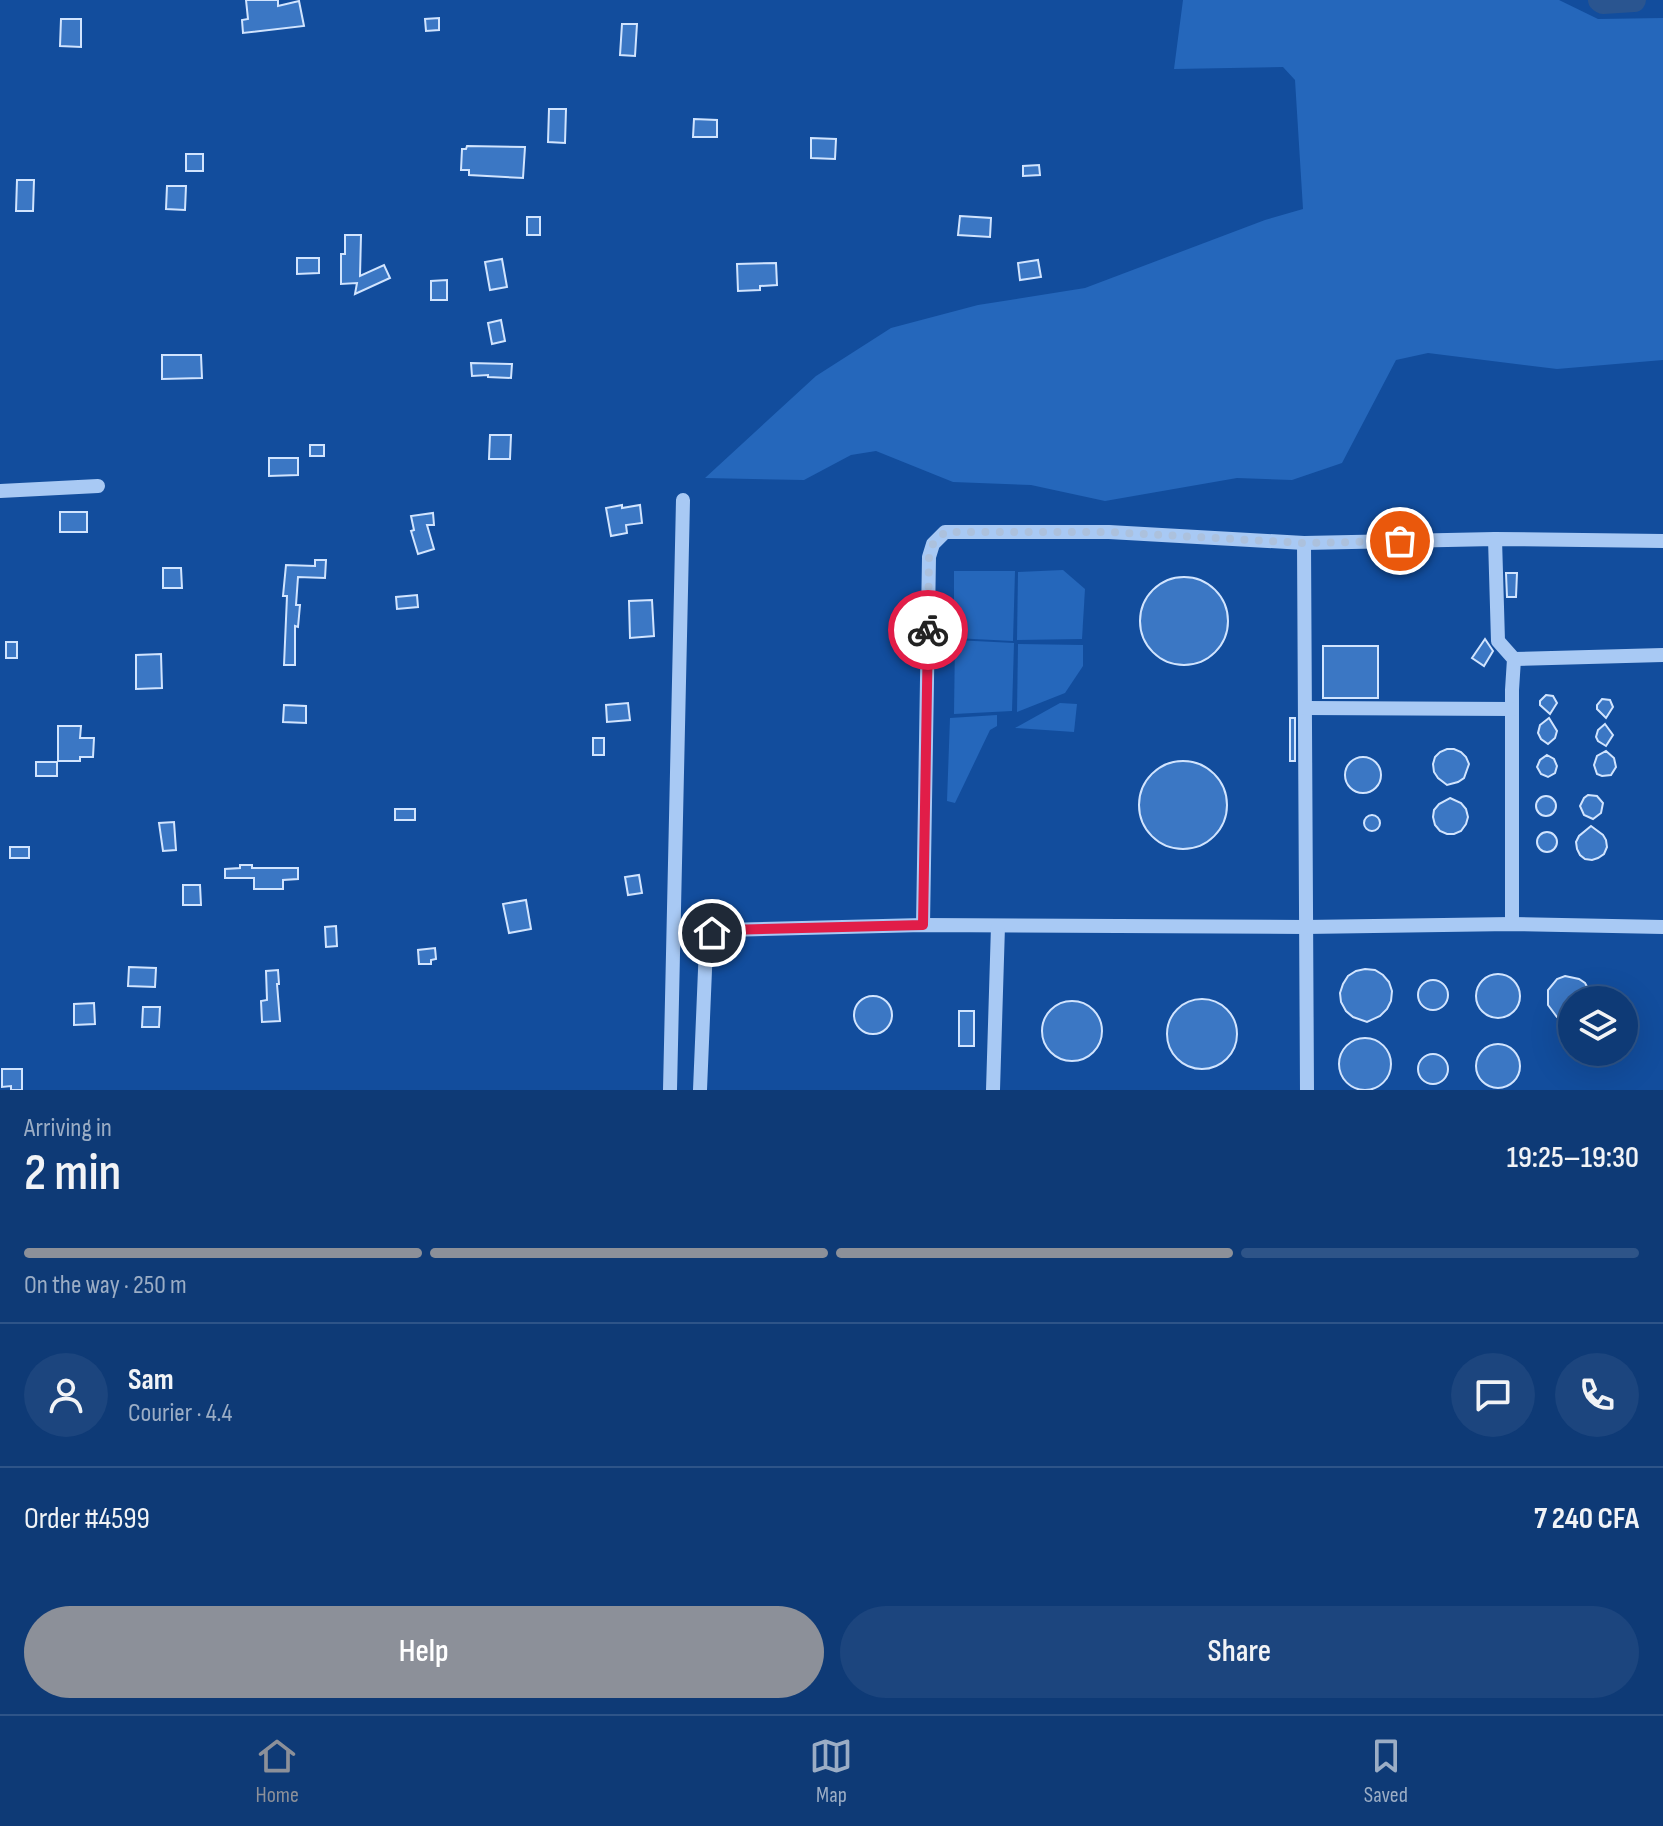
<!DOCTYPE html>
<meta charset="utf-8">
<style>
body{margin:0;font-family:"Sofia Sans Condensed",sans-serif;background:#1c457e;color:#f1f3f6;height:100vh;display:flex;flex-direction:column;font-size:30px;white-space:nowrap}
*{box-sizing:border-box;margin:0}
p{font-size:26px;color:#9badc5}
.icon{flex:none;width:44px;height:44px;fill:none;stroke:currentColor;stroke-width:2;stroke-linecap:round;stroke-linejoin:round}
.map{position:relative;height:1090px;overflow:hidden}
.sheet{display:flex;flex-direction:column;background:#0e3a76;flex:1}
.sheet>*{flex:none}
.fabs{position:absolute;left:1558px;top:986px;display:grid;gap:16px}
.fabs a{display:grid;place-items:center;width:80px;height:80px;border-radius:50%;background:#0e3a76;box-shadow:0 8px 32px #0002,0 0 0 2px #2e5488;font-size:40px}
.pin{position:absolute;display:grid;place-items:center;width:68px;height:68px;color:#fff;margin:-34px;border:4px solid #fff;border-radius:50%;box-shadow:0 2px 8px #0007}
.courier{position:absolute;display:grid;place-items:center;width:80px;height:80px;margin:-40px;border:6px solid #e11d48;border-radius:50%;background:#fff;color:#222;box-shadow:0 2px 10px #0007}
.summary em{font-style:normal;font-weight:600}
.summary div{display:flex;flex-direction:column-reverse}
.summary{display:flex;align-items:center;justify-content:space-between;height:136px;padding:0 24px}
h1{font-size:52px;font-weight:600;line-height:60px}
.bar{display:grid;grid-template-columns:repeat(4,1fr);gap:12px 8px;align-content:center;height:96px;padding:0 24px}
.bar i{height:10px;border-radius:6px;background:#2e5488}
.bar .on{background:#8c9099}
.bar p{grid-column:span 4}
.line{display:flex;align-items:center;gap:20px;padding:0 24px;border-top:2px solid #2e5488}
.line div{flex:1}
.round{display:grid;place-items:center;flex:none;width:84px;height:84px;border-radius:42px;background:#1c457e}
.primary-button{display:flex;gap:16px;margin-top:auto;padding:16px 24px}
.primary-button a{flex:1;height:92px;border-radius:48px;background:#8c9099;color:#fff;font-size:32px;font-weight:600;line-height:92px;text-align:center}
.primary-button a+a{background:#1c457e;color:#f1f3f6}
.tab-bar{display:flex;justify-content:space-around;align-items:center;height:112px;border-top:2px solid #2e5488;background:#0e3a76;font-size:22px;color:#9badc5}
.tab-bar a{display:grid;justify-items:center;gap:4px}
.tab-bar .on{color:#8c9099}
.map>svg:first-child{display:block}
.green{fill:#2567bb}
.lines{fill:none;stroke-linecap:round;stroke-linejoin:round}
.river{stroke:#2a5590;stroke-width:24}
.building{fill:#3b77c4;stroke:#d1e4fe;stroke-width:2}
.minor{stroke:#a8c9f4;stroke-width:14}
.done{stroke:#acc1dd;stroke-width:8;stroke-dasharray:0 14.4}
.route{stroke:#e11d48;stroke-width:10}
</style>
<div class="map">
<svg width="1663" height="1090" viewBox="0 0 1663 1090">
<rect width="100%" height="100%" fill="#124d9d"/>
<!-- green -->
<g class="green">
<path d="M1183,0H1559L1598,19L1663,18V360L1557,369L1428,353L1396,360L1342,463L1292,480L1237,478L1105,501L1031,485L953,482L876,451L851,455L804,480L705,478L816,376L891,328L978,305L1085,288L1265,220L1303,209L1295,80L1283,67L1174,69Z"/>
<path d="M1063,570L1085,589L1082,639L1017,640L1018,572Z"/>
<path d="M954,571H1015L1013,641L954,638Z"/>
<path d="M955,640L1014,643L1012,711L954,714Z"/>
<path d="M1018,644L1083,645V666L1065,693L1017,712Z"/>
<path d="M1060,703L1077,704L1074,732L1015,728Z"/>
<path d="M997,715V726L990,730L955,803L947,801L950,718Z"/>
</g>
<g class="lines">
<!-- river -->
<path class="river" d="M1600,0L1603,2L1634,0"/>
</g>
<!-- building -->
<g class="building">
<path d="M246,0H278V6L299,1L304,26L243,33L242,20L248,19Z"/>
<path d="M439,18V30L426,31L425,19Z"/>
<path d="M61,19H81V47L60,46Z"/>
<path d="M622,24H637L635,56L620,55Z"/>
<path d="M549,109H566L565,143L548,142Z"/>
<path d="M694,119L717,120V137H693Z"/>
<path d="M811,138L836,139L835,159L811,158Z"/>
<path d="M467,146L525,147L523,178L469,175V170H461L462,149H466Z"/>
<rect x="186" y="154" width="17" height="17"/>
<path d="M1039,165L1040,175L1023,176V166Z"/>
<path d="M17,180H34L33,211H16Z"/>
<path d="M167,186H186L185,210L166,209Z"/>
<path d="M960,216L991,218L990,237L958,235Z"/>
<rect x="527" y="217" width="13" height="18"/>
<path d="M345,235H361L360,276L384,265L390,278L355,294L357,283L341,284V254H345Z"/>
<path d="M297,258H319V273L297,274Z"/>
<path d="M502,259L507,287L490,290L485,262Z"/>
<path d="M1038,260L1041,277L1020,280L1018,263Z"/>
<path d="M776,263L777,285L760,286V290L738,291L737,264Z"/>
<path d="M447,280V300H431V281Z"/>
<path d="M501,320L505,341L492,344L488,323Z"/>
<path d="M162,355H201L202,378L162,379Z"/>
<path d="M471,363L512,364L511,378L488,377V375L472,376Z"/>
<path d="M490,435H511L510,459H489Z"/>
<rect x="310" y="445" width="14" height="11"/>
<path d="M269,458H298V475L269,476Z"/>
<path d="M622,505V508L640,505L642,523L626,525L627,533L611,536L606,508Z"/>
<rect x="60" y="512" width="27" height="20"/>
<path d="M433,513L434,525H427L434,549L418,554L411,531L414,530L411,516Z"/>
<path d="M315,560H326L325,578L298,577L296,605H300L298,627L295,626V665H284L287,596H283L286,565L315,566Z"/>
<path d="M163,568H181L182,588H163Z"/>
<path d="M1506,573H1517L1516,597H1507Z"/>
<circle cx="1184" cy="621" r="44"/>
<path d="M417,595L418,607L397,609L396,597Z"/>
<path d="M652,600L654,636L630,638L629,601Z"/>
<path d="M1485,639L1493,651L1484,666L1472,658Z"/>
<rect x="6" y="642" width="11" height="16"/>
<rect x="1323" y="646" width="55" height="52"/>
<path d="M161,654L162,688L136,689V655Z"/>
<path d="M1546,695L1553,696L1557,703L1550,714L1540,705V701Z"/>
<path d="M1602,699L1610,700L1613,707L1606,718L1597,709V705Z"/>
<path d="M628,703L630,720L607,722L606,705Z"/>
<path d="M284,705L306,706V723L283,722Z"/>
<rect x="1290" y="718" width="5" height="43"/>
<path d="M1549,718L1557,731L1555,738L1548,744L1541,739L1538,733L1540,725Z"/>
<path d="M1605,724L1613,735L1606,746L1598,741L1596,737L1598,730Z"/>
<path d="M58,726H81L80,738H94L93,757H80V761H58Z"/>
<rect x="593" y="738" width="11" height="17"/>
<path d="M1447,749H1454L1461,752L1466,757L1469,764L1464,778L1458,782L1447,785L1438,778L1434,772L1433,764L1435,757L1440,752Z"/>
<path d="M1606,751L1614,758L1616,767L1611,775L1602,776L1597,774L1594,765L1597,756Z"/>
<path d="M1547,755L1554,759L1557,766L1555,773L1548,777L1541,774L1537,767L1540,760Z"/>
<circle cx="1363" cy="775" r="18"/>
<circle cx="1183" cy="805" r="44"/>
<rect x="36" y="762" width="21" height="14"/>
<path d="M1588,795L1597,796L1603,803L1601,813L1593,819L1584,815L1580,806L1584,798Z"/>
<circle cx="1546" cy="806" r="10"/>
<path d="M1450,798L1461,803L1466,809L1468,817L1466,824L1461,831L1454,834H1447L1440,831L1435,825L1433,817L1434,810L1439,804Z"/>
<rect x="395" y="809" width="20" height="11"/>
<circle cx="1372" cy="823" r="8"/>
<path d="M174,822L176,850L163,851L159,823Z"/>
<path d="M1591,826L1603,835L1606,840L1607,847L1604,854L1598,858L1592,860L1585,859L1580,855L1577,849L1576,842L1579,836Z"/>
<circle cx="1547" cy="842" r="10"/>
<rect x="10" y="847" width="19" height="11"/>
<path d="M240,865H252V868H298V879L283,880V889H254V878H225V869L240,868Z"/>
<path d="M639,875L642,893L628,895L625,877Z"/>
<path d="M183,885H200L201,905H183Z"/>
<path d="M526,900L531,929L509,933L503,904Z"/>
<path d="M336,926L337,946L326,947L325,927Z"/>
<path d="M435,948L436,959L431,960V964H419L418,950Z"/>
<path d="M129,967L156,968L155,987L128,986Z"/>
<path d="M1365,969L1375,970L1383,975L1389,982L1392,991L1391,1001L1387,1009L1380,1016L1367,1022L1353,1017L1346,1011L1341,1002L1340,993L1343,984L1348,976L1356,971Z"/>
<path d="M278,970L279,984H277L280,1021L262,1022L261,1001L267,1000L266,971Z"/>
<circle cx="1498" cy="996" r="22"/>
<path d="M1565,976L1579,979L1585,983L1589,990L1591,1000H1572V1019L1557,1017L1548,1005V990L1557,979Z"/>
<circle cx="1433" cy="995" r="15"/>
<circle cx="873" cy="1015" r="19"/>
<circle cx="1202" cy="1034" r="35"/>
<circle cx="1072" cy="1031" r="30"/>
<path d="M94,1003L95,1024L74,1025V1004Z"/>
<path d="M143,1007H160L159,1027H142Z"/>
<rect x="959" y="1011" width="15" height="35"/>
<circle cx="1365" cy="1064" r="26"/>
<circle cx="1498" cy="1066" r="22"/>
<circle cx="1433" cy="1069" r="15"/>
<path d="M2,1069H22V1090H11V1086L2,1087Z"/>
</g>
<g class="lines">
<!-- minor -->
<g class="minor">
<path d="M0,491L98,486"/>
<path d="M1495,539L1498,641L1514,659L1512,690V924"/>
<path d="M1304,543L1307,1090"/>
<path d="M1514,659L1663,655"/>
<path d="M1306,708L1512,709"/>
<path d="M923,925L929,557L933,544L945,532H1109L1304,543L1495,539L1663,541"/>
<path d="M670,1090L683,500"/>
<path d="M700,1090L706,946L712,933L726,930L923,925L1305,927L1512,924L1663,927"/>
<path d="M993,1090L998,926"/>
</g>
</g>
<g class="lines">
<!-- done -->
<path class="done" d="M928,630L929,557L933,544L945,532H1109L1304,543L1400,541"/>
<!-- route -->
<path class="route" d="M712,933L726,930L923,925L928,630"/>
</g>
</svg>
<div class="fabs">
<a><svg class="icon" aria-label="layers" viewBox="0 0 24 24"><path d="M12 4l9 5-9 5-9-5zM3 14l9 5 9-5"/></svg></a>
</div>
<div class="pin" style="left:1400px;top:541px;background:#ea580c"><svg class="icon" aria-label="bag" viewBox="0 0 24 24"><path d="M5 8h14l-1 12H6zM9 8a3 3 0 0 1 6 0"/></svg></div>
<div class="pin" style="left:712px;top:933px;background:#1f2937"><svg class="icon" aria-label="home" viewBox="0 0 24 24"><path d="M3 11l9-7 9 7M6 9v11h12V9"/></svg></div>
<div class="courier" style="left:928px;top:630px"><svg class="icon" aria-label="bike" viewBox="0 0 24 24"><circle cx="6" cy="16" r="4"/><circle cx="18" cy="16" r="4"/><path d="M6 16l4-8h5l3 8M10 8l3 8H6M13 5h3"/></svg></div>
</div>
<section class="sheet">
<div class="summary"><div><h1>2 min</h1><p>Arriving in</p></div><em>19:25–19:30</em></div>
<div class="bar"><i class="on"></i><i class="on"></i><i class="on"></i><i></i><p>On the way · 250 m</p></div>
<div class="line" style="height:144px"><a class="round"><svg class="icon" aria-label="person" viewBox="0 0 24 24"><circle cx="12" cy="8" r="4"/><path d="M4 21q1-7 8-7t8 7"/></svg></a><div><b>Sam</b><p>Courier · 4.4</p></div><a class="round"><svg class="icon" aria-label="chat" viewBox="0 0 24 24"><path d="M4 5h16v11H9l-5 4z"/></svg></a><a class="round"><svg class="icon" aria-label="phone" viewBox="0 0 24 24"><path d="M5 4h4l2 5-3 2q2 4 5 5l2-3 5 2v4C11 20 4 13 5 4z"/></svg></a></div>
<div class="line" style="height:104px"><div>Order #4599</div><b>7 240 CFA</b></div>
<div class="primary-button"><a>Help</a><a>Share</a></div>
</section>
<nav class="tab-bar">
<a class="on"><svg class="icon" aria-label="home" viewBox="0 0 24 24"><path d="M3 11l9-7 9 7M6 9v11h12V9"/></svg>Home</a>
<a><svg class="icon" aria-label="map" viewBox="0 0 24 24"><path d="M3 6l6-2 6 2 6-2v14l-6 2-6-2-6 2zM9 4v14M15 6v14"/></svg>Map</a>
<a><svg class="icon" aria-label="saved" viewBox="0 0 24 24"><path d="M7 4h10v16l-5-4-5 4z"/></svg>Saved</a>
</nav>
